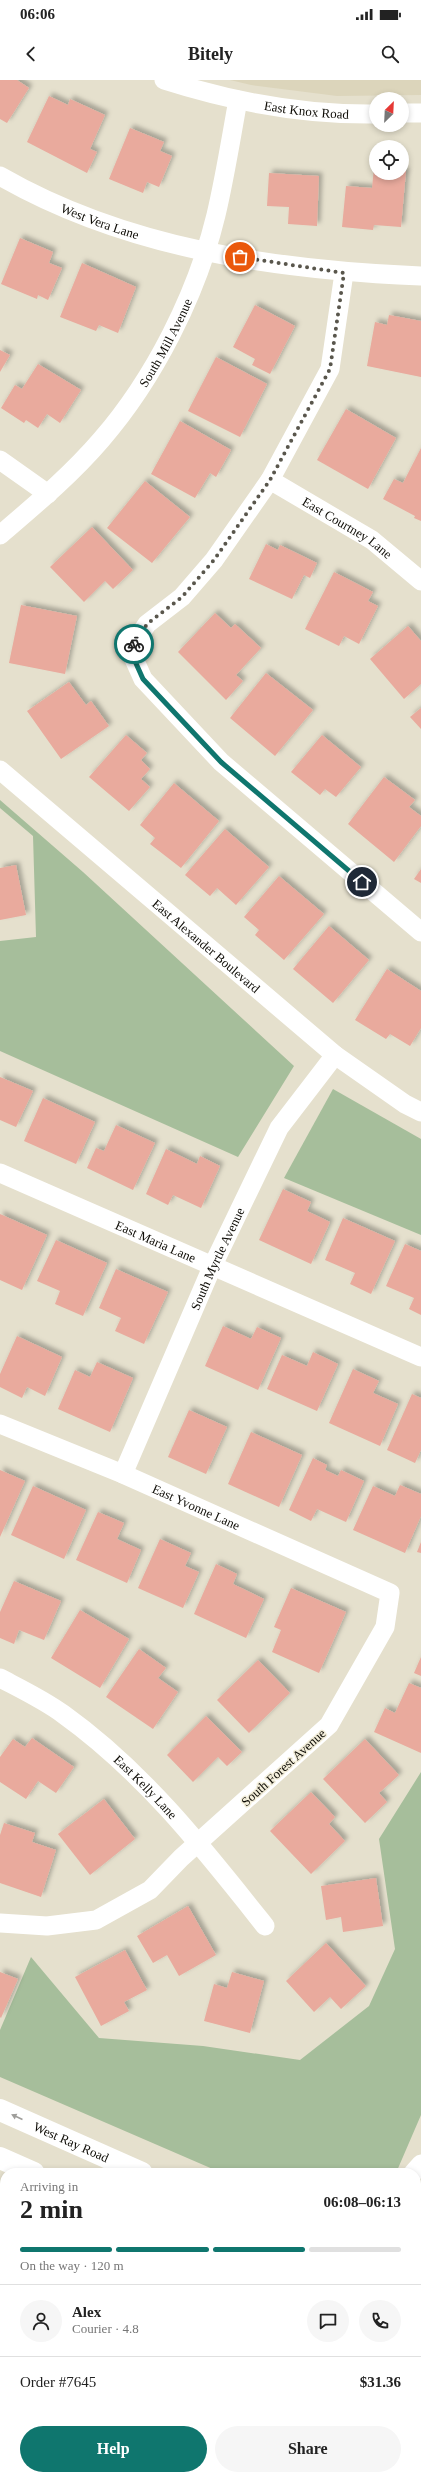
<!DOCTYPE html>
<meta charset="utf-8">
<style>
body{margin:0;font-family:Georgia,serif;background:#f6f6f6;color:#222;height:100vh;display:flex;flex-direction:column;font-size:15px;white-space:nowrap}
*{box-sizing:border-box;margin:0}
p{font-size:13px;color:#767676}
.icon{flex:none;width:22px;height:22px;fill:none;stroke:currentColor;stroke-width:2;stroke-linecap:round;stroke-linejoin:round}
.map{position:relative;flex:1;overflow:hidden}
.sheet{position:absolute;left:0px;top:2088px;width:421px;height:312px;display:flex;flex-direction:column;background:#fff;border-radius:16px 16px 0 0;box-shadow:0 2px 6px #0003}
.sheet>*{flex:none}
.needle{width:26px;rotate:24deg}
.buttons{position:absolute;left:369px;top:12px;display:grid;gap:8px}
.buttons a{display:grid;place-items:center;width:40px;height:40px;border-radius:50%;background:#fff;box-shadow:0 2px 6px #0003;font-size:20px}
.pin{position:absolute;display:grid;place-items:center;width:34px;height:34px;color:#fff;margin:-17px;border:2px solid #fff;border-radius:50%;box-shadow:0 1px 4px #0007}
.courier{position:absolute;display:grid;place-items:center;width:40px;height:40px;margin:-20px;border:3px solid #0f766e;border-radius:50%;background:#fff;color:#222;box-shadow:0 1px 5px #0007}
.summary em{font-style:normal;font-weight:800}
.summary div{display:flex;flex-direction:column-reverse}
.summary{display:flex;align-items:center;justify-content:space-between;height:68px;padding:0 20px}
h1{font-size:26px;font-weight:800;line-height:30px}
.bar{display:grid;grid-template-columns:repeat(4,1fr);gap:6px 4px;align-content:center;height:48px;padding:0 20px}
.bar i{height:5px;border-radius:3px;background:#e0e0e0}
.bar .current{background:#0f766e}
.bar p{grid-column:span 4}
.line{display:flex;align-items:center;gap:10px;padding:0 20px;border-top:1px solid #e0e0e0}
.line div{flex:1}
.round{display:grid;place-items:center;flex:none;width:42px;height:42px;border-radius:21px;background:#f6f6f6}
.primary-button{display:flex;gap:8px;margin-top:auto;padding:8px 20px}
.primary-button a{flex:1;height:46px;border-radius:24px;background:#0f766e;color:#fff;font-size:16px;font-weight:800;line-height:46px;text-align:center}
.primary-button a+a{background:#f6f6f6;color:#222}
.status{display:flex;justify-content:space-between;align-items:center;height:28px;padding:0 20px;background:#fff;direction:ltr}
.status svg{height:11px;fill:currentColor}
header{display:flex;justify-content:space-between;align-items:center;height:52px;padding:0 20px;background:#fff;font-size:18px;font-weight:800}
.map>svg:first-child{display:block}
.built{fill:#dcd5bb}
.green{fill:#a6be9b}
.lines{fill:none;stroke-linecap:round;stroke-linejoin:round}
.stream{stroke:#8bd3e6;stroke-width:6}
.building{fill:#e9aa9d;filter:url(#shadow)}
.street{stroke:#fff;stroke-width:19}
.secondary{stroke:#fff;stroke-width:22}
.primary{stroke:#fff;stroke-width:22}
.oneway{fill:#9f9e9b}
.done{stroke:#59564c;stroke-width:4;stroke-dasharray:0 7.2}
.route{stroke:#0f766e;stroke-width:5}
.labels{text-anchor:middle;stroke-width:3;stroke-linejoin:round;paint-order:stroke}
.street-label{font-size:13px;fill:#0e0c06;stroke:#f3eeda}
</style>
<div class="status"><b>06:06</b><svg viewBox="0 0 49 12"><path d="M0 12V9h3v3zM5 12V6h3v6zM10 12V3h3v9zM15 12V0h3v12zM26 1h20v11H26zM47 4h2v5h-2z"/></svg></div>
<header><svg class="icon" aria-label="back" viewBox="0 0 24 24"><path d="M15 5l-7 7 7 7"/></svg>Bitely<svg class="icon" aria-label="search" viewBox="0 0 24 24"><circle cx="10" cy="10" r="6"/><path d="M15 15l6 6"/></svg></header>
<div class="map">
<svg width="421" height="2400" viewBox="0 0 421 2400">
<defs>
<filter id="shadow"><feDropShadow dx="3.5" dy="-3.5" stdDeviation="2" flood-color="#0004"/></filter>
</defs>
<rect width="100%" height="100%" fill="#e5e0cd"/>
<!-- built -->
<path class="built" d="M230,0H421V15L337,16L251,5Z"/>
<!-- green -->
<g class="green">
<path d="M0,720L83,792L294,986L238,1077L0,971V861L36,857L33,756L0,728Z"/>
<path d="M333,1009L421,1059V1155L284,1098Z"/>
<path d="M421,1692V2035L396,2093H222L0,1997V1950L31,1877L99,1958L203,1966L300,1980L369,1926L395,1869L379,1759Z"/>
</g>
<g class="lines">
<!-- stream -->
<path class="stream" d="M0,2124L5,2113"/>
</g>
<!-- building -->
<g class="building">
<path d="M0,0H17L29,8L7,43L0,39Z"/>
<path d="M49,16L68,25L70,19L105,35L90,69L97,72L87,93L27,62Z"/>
<path d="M130,48L164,62L160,71L172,76L159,107L147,102L143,113L109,99Z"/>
<path d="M374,88H376V93L406,91L401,147L374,145L373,150L342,147L346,106L372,108Z"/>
<path d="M269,93L319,96L317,146L288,144L289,127L267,126Z"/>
<path d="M20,158L53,172L49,183L62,188L48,220L38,215L37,219L1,204Z"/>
<path d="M82,183L136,207L118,253L99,245L96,251L60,237Z"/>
<path d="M255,225L295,246L270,294L252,285L255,279L233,267Z"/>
<path d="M389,235L421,241V297L367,286L375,242L387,245Z"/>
<path d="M0,270L10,275L0,292Z"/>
<path d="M216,277L267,304L240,357L188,331Z"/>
<path d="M38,284L81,310L60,343L47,334L38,348L26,340L24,343L1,328L15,305L22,309Z"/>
<path d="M346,329L396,358L368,409L317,380Z"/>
<path d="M180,341L231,370L216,397L210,393L195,418L151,394Z"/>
<path d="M421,368V441L414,438L415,436L383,419L394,399L403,403Z"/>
<path d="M145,401L190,437L152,483L107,448Z"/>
<path d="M92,447L133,490L113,509L105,501L84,522L50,487Z"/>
<path d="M266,464L278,470L280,465L317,483L310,498L304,495L292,519L249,499Z"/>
<path d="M334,492L373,512L368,521L378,526L359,564L344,556L339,566L305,549Z"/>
<path d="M21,525L77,536L65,594L9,583Z"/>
<path d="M215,533L231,548L235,544L261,568L236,595L243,601L226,620L178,572Z"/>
<path d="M408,546L421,561V604L404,619L370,579Z"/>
<path d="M266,593L313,630L275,676L230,638Z"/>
<path d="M69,602L86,625L91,621L109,646L61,679L27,631Z"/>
<path d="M421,628V649L410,637Z"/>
<path d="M126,655L147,673L141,680L150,689L141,699L150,707L129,731L89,697Z"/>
<path d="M322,655L361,687L336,717L325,709L320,715L291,692Z"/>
<path d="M384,697L415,720L409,727L421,736V746L394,782L348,744Z"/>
<path d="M174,703L219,741L181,788L150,764L155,758L140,745Z"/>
<path d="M225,749L269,787L236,825L217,808L210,816L185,795Z"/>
<path d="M16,785L26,835L0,840V788Z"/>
<path d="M421,789V803L414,799Z"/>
<path d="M279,796L324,834L284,880L255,855L259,850L244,837Z"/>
<path d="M329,846L369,880L333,923L293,889Z"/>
<path d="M387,889L421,911V948L410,966L390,954L386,959L355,940Z"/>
<path d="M0,997L33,1011L16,1047L0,1040Z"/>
<path d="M43,1018L95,1042L76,1084L24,1061Z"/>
<path d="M116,1045L155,1063L133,1110L87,1088L96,1068L104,1071Z"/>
<path d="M166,1069L197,1084L200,1076L220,1086L201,1128L173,1115L168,1125L146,1114Z"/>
<path d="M283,1109L311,1122L307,1131L330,1142L311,1184L259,1160Z"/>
<path d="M0,1134L47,1155L22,1210L0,1200Z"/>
<path d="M343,1138L395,1161L371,1214L350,1204L355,1193L325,1180Z"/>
<path d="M56,1160L107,1183L83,1236L55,1224L60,1211L37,1201Z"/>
<path d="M405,1164L421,1171V1235L409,1229L414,1218L386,1206Z"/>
<path d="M116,1189L168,1212L144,1264L115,1251L121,1238L99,1228Z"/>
<path d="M223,1246L251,1259L257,1247L281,1258L258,1310L205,1286Z"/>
<path d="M17,1256L62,1277L45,1316L27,1307L22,1318L0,1307V1294Z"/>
<path d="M313,1272L338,1284L317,1331L267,1309L282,1275L307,1286Z"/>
<path d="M97,1282L133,1298L110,1352L58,1329L75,1290L90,1297Z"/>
<path d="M353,1289L379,1301L373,1313L398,1324L380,1366L329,1343Z"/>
<path d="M412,1314L421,1318V1370L415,1383L387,1370Z"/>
<path d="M189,1330L227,1347L206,1394L168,1377Z"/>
<path d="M251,1352L302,1375L279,1427L228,1404Z"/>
<path d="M313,1378L327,1385L325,1390L338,1396L341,1390L364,1401L346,1442L317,1429L311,1441L289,1430Z"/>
<path d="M0,1390L25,1401L0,1457Z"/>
<path d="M400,1405L421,1414V1436L405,1473L353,1450L373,1406L395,1416Z"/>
<path d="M33,1406L86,1430L64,1479L11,1455Z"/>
<path d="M98,1432L124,1443L117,1459L141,1470L127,1503L76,1480Z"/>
<path d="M160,1459L191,1473L185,1486L199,1492L183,1528L138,1508Z"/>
<path d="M421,1462V1473L417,1472Z"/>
<path d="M216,1484L237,1494L233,1504L264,1519L246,1558L194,1534Z"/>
<path d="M14,1501L61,1521L44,1560L19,1550L14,1564L0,1558V1532Z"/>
<path d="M291,1508L346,1532L319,1593L272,1572L281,1550L274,1547Z"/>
<path d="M80,1530L129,1559L100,1608L51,1578Z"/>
<path d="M139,1569L166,1588L158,1598L178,1612L153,1649L106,1617Z"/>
<path d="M421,1577V1596L414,1593Z"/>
<path d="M258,1580L290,1613L249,1653L217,1620Z"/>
<path d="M409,1603L421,1608V1673L374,1652L385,1628L395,1633Z"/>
<path d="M206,1636L242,1672L227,1686L218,1677L193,1702L167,1675Z"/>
<path d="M32,1658L74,1687L56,1713L38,1701L26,1719L0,1702V1677L13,1659L25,1667Z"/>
<path d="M365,1659L399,1695L379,1713L387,1722L365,1743L323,1699Z"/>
<path d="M311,1712L335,1737L329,1744L345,1761L311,1794L270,1751Z"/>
<path d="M104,1719L135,1759L90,1795L58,1754Z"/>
<path d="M4,1743L35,1753L32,1762L56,1770L41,1817L0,1803V1755Z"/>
<path d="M376,1798L383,1846L343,1852L341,1837L326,1840L321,1806Z"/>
<path d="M188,1826L216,1875L179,1896L167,1875L153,1883L137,1856Z"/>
<path d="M326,1863L366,1906L341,1929L330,1917L314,1932L286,1901Z"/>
<path d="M125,1870L147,1910L124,1922L129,1931L101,1946L75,1897Z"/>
<path d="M0,1892L18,1899L1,1938L0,1937Z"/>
<path d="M232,1892L264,1901L250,1953L204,1941L214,1904L227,1908Z"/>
<path d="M5,2336V2350L0,2348Z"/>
<path d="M416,2348L421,2350V2387L416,2384Z"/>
<path d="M5,2378V2395H53L51,2400H0V2389Z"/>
<path d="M416,2391L420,2393L417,2400H351L354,2395H416Z"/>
<path d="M166,2395H210L218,2398L217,2400H164Z"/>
</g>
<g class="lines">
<!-- street -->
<g class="street">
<path id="s1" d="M164,0C233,22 304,35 376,34"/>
<path d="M402,33H421"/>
<path id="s2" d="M0,96C127,169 277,190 421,196"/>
<path d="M344,193L330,289L270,400L214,480L182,517L147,544L130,570L143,599L221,682L421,852"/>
<path d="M0,380L48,414"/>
<path id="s3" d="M270,400L372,460L421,501"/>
<path id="s4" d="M0,455C35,425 71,395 101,360C154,299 197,214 216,135C225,97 231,58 238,20"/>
<path id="s5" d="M0,690L335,975L405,1024L421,1032"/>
<path id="s6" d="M0,1093L421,1277"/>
<path id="s7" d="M0,1344L123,1394L390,1513L385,1547L329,1645L181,1778L150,1810L96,1840L47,1846L0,1843"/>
<path id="s8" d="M123,1394L212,1187L279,1048L335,975"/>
<path id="s9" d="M0,1598C21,1609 44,1620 63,1634C144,1692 204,1769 265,1846"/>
<path d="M413,2093L421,2084"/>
<path d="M416,2148L421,2137"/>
<path d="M95,2400L97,2395"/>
</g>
<!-- secondary -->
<path class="secondary" d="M291,2400L293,2395"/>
<!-- primary -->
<g class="primary">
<path id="s10" d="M0,2030L142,2093"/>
<path d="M0,2078L34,2093"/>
<path d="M416,2216L421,2218"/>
<path d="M416,2262L421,2265"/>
</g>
</g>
<!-- one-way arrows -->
<defs><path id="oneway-solid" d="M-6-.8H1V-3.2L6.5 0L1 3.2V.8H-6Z"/></defs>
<use class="oneway" href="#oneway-solid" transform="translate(17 2037) rotate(-156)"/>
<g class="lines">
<!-- done -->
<path class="done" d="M134,564L147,544L182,517L214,480L270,400L330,289L344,193L240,177"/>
<!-- route -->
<path class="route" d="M134,564L130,570L143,599L221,682L362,802"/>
</g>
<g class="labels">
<!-- street labels -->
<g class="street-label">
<text dy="5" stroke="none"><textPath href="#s1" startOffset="146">East Knox Road</textPath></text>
<text dy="5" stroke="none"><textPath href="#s2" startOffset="110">West Vera Lane</textPath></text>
<text dy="5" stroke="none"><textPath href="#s4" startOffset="256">South Mill Avenue</textPath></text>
<text dy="5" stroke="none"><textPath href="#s3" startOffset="91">East Courtney Lane</textPath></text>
<text dy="5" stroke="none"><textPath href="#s5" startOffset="271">East Alexander Boulevard</textPath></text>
<text dy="5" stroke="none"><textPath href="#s6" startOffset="170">East Maria Lane</textPath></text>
<text dy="5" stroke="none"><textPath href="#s8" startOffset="235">South Myrtle Avenue</textPath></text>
<text dy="5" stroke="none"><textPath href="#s7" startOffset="213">East Yvonne Lane</textPath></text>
<text transform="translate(283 1687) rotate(-42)" y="5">South Forest Avenue</text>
<text dy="5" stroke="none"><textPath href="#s9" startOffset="183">East Kelly Lane</textPath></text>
<text dy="5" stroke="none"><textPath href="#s10" startOffset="78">West Ray Road</textPath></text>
</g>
</g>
</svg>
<div class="buttons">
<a><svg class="needle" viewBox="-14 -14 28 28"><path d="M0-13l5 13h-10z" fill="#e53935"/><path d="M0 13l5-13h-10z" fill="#767676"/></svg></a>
<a><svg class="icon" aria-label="locate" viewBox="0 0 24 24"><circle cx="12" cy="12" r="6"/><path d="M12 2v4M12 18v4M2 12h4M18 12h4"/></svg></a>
</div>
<div class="pin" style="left:240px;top:177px;background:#ea580c"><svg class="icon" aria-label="bag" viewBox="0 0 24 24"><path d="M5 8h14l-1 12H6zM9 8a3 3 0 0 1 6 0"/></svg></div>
<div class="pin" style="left:362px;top:802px;background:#1f2937"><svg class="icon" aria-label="home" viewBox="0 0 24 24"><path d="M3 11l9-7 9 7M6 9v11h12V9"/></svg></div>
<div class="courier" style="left:134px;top:564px"><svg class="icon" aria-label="bike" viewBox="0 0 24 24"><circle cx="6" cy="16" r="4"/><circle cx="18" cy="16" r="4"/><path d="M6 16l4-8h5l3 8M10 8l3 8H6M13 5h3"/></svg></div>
<section class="sheet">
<div class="summary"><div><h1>2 min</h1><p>Arriving in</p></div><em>06:08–06:13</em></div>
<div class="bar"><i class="current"></i><i class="current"></i><i class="current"></i><i></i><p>On the way · 120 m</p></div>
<div class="line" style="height:72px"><a class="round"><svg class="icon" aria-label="person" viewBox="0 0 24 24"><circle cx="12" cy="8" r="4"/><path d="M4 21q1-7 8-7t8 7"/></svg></a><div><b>Alex</b><p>Courier · 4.8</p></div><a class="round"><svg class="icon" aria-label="chat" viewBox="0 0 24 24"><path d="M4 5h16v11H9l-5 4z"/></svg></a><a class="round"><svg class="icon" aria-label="phone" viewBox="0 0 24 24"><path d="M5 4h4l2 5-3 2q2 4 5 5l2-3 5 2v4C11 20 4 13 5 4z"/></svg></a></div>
<div class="line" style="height:52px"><div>Order #7645</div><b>$31.36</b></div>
<div class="primary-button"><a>Help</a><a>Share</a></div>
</section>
</div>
